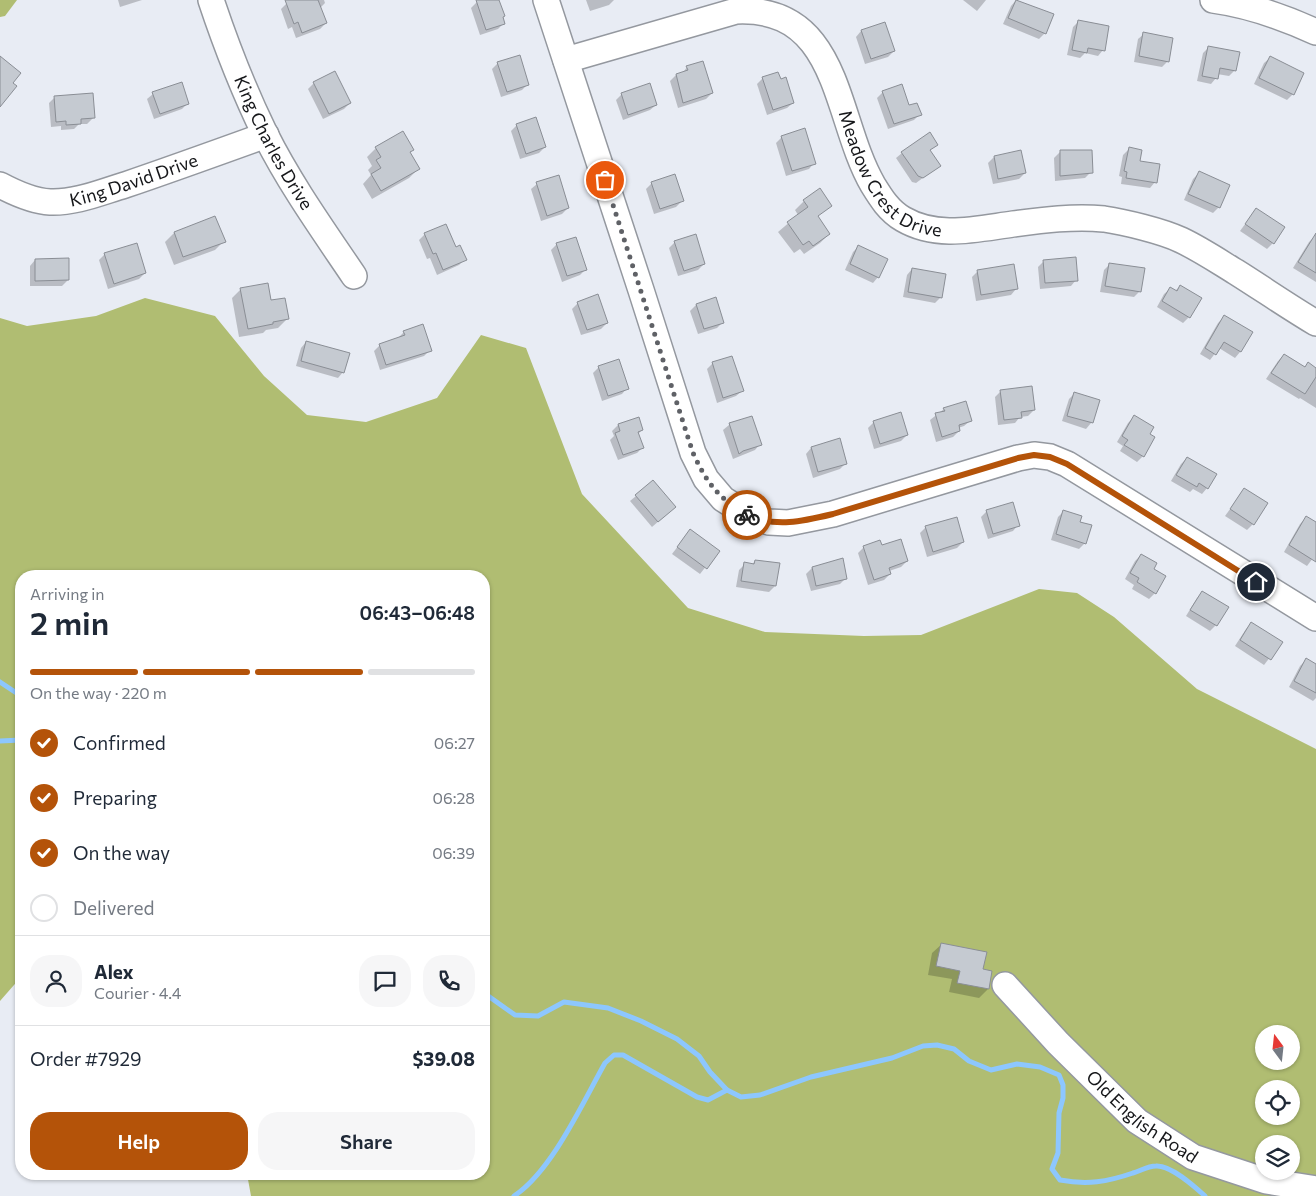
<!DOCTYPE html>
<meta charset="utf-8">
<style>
body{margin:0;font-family:Commissioner,sans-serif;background:#f6f6f7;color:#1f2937;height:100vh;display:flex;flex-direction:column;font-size:19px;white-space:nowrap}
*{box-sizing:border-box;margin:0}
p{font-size:16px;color:#747a83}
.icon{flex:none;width:28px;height:28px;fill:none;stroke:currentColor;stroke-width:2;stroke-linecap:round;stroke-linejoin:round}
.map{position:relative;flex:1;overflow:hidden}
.sheet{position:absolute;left:15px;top:570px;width:475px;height:610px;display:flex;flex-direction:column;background:#fff;border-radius:20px;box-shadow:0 1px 4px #0004}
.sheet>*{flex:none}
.needle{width:32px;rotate:345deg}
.buttons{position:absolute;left:1255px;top:1025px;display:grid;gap:10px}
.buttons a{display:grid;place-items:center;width:45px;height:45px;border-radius:50%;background:#fff;box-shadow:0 1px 4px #0004;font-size:25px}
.pin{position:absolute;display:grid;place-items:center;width:42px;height:42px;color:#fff;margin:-21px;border:2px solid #fff;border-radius:50%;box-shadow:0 1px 5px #0007}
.courier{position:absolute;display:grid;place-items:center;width:50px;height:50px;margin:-25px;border:4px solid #b45309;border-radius:50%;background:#fff;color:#222;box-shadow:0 1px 6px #0007}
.summary em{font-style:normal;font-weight:600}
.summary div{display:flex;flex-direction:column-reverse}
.summary{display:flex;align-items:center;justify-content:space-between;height:85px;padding:0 15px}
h1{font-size:32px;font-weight:600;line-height:38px}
.bar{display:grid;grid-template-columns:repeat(4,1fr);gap:8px 5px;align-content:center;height:60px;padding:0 15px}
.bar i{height:6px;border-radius:4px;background:#e0e1e3}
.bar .active{background:#b45309}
.bar p{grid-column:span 4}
.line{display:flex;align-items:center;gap:12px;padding:0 15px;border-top:1px solid #e0e1e3}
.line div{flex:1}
.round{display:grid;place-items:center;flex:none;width:52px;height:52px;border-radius:20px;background:#f6f6f7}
ol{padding:0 15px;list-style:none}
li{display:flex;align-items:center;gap:15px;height:55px}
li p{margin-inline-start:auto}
li .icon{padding:5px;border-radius:50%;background:#b45309;color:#fff;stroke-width:4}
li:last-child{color:#747a83}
li i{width:28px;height:28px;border:2px solid #e0e1e3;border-radius:50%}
.action{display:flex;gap:10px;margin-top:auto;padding:10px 15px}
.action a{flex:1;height:58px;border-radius:20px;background:#b45309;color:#fff;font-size:20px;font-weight:600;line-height:58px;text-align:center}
.action a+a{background:#f6f6f7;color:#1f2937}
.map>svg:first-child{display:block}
.forest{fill:#b0bd72;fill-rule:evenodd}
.shadow{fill:#0003}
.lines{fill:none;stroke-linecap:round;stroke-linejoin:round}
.stream{stroke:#8dc7fe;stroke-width:5}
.building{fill:#c5cad1;stroke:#8a8e95}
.minor-casing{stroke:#94989f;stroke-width:28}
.minor{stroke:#fff;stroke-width:25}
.done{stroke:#5f6166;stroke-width:5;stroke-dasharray:0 9}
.route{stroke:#b45309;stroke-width:6}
.labels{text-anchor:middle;stroke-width:4.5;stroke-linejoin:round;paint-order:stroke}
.street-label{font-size:18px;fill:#151619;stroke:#fff}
</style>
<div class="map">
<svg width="1316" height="1196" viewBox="0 0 1316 1196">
<rect width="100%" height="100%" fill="#e8ecf4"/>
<!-- forest -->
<g class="forest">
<path d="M0,0H17L5,16L0,17Z"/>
<path d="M145,298L215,316L264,376L307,415L366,422L437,398L481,335L526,348L582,494L688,608L765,632L864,636L921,635L1039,589L1077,593L1114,617L1197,689L1316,749V1196H251L247,1174H484V576H21V977L0,1001V318L27,326L96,316ZM1264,1034H1291V1061H1264ZM1264,1089H1291V1116H1264ZM1264,1144H1291V1171H1264Z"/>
</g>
<!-- shadow -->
<g class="shadow">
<path d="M118,0H142L120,7Z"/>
<path d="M294,0H324L325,3L320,8L326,23L320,29L296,38L292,27L288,29L281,9L287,3Z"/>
<path d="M483,0H498L504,23L498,29L480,35L471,8L477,2Z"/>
<path d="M586,0H614L609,5L590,11Z"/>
<path d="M963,0H986L977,11Z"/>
<path d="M1016,0L1045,33L1039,39L1003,24L1011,6Z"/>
<path d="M1079,21L1103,50L1098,56L1085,53L1080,58L1067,55L1073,27Z"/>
<path d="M861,31L894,51L888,57L865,64L856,37Z"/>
<path d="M1144,34L1168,61L1162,67L1134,62L1138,39Z"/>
<path d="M1209,47L1235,70L1229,76L1217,74L1216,78L1211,84L1197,81L1203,53Z"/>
<path d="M1270,58L1293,94L1287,100L1254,84L1264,63Z"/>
<path d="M498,63L528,84L522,90L501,97L492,69Z"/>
<path d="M687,67L712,93L706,99L678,108L670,81L676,75L682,74Z"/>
<path d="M763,78L793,103L787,108L767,115L757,84Z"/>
<path d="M181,83L188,103L182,109L154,119L147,99L153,94Z"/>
<path d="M314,83L350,103L344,109L323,119L308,89Z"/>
<path d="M883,92L909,107L920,114L914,120L888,129L877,98Z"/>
<path d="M622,94L656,105L650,110L623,120L616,100Z"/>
<path d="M55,97L93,118L87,124H79L74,129L61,130V126L51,127L49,103Z"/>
<path d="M517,125L545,147L539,153L520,159L511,131Z"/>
<path d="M782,137L814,163L809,169L786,176L776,143Z"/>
<path d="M937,144L929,151L939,166L916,183L912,182L896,158L902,153Z"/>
<path d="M376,148L412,150L409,153L418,169L409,178L372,199L363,184L371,175L368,170L372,166L367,157Z"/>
<path d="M1129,149L1155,182L1150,188L1121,184L1122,177L1119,176L1123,155Z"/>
<path d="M1060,152L1091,172L1085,178L1055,181L1054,158Z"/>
<path d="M994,157L1025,173L1019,179L993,184L988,163Z"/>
<path d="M1199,173L1219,207L1213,213L1184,200L1193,179Z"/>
<path d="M652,183L682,201L676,207L654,214L646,189Z"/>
<path d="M537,184L568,208L562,214L541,221L531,189Z"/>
<path d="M804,201L830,205L817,217L829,234L820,243L804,254L800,249L794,253L778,232L798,215L795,210Z"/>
<path d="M1256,209L1273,243L1267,249L1240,231Z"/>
<path d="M215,217L224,241L215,250L174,265L165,242L174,233Z"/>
<path d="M425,234L455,249L465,259L459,265L437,275L430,258L427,259L419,240Z"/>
<path d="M1315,236L1316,237V282L1293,268L1309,242Z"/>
<path d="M675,242L704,264L698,270L678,276L669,248Z"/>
<path d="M557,244L586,269L580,275L562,282L551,250Z"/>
<path d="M859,246L878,277L873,283L845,270L853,252Z"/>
<path d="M105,254L145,273L139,279L108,289L99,260Z"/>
<path d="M35,260L68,280L62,286H30V266Z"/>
<path d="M1044,261L1076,280L1071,286L1040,289L1038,267Z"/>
<path d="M1110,264L1140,291L1134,297L1100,292L1104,270Z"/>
<path d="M912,269L941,297L935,303L903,297L907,275Z"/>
<path d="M978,271L1016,289L1011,295L976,301L972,277Z"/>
<path d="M1180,286L1189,317L1183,323L1157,307L1164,294L1170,289L1175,291Z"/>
<path d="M241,289L270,302L287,319L278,328L266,330L263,333L239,337L232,298Z"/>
<path d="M578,303L607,323L601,329L581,335L572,309Z"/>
<path d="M696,305L723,322L717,328L698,334L690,311Z"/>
<path d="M1224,317L1251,333L1240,352L1235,358L1219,348L1210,360L1200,354L1218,323Z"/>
<path d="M404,332L430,350L424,356L380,370L374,351L380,345L398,338Z"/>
<path d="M306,342L343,372L338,378L296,366L301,348Z"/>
<path d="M1284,355L1304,368L1308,364L1316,369V408L1300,398L1299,399L1266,379L1278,361Z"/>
<path d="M713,363L742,391L736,396L717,403L707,369Z"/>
<path d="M599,367L627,388L622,394L602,401L593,373Z"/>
<path d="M1001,391L1034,410L1028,416L1020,417L1015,423L998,425L995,397Z"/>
<path d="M1074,394L1098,401L1091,423L1086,429L1062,421L1069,399Z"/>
<path d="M944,409L970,421L964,426L958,428L959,431L953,437L936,442L930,420Z"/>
<path d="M752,417L760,444L755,450L733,459L723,430L729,425Z"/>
<path d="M1134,417L1148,434L1143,456L1137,462L1120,451L1123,446L1117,442L1128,423Z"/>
<path d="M638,418L642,430L638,434L643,447L637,453L618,460L610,440L614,436L612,431L618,425Z"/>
<path d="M874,422L907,435L901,441L874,449L868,428Z"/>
<path d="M811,448L846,463L840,469L813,478L806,454Z"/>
<path d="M1187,458L1207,488L1202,494L1193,489L1190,492L1171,481L1181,464Z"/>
<path d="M1244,490L1253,524L1247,530L1225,516Z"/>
<path d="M636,496L668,513L652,527L630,501Z"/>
<path d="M987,511L1018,525L1013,531L988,539L981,517Z"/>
<path d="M1064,511L1079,522L1085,543L1079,549L1051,540L1058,517Z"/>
<path d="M1306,518L1316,524V554L1307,566L1284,552L1300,524Z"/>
<path d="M926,527L963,542L957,548L927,557L920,533Z"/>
<path d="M685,537L718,551L700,574L672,554Z"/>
<path d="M864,547H881L907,561L901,567L889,571L890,574L884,580L868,585L858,553Z"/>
<path d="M1141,555L1152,569L1155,593L1149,599L1132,589L1134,585L1125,579L1135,561Z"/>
<path d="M755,561L775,586L769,592L736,587L739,570L745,564L752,565Z"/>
<path d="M812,568L846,578L840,584L811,591L806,574Z"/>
<path d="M1203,592L1216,625L1210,631L1186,616L1197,598Z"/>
<path d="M1252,623L1281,643L1264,665L1235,646L1246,629Z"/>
<path d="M1306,660L1316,665V698L1313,701L1289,687L1300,666Z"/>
<path d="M942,944L982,970L988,989L979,998L949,992L952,979L928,975L932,953Z"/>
</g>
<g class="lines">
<!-- stream -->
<g class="stream">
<path d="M0,682L21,696"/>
<path d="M0,741L21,740"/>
<path d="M484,993L515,1015L538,1016L564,1002L608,1008L641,1021L677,1039L699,1056L710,1072L727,1090L741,1097L760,1095L811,1077L892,1058L923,1046L937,1045L954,1049L969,1061L991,1070L1017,1064L1040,1067L1059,1075L1063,1085V1098L1059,1113L1058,1153L1052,1169L1060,1180C1087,1185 1107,1182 1133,1173C1140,1171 1148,1166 1156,1166C1171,1165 1194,1186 1205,1196"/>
<path d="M514,1196C552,1171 583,1102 605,1063L614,1055H623L697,1097L708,1100L727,1090"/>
</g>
</g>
<!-- building -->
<g class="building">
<path d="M285,0H318L327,23L302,33L298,22L294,24Z"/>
<path d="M476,0H499L505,16L503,17L505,24L486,30Z"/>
<path d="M1016,0L1054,14L1046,34L1008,18Z"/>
<path d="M1078,20L1109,26L1105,51L1088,48L1087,53L1072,50Z"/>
<path d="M885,22L895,51L871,59L861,30Z"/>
<path d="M1143,32L1173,38L1169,62L1139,56Z"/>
<path d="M1208,46L1240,52L1236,71L1220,68L1218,79L1202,76Z"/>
<path d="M520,55L529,85L507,92L497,62Z"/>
<path d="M0,56L21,73L13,83L17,86L0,107Z"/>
<path d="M1270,56L1304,73L1294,95L1259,78Z"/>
<path d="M703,61L713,93L683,103L676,74L688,70L686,66Z"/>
<path d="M335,71L351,103L329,114L313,82Z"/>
<path d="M778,72L781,79L786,77L794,103L773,110L762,77Z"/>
<path d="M182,82L189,104L160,114L152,92Z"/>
<path d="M650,83L657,105L628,115L621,93Z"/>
<path d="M902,84L909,105L917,103L922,115L894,124L882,91Z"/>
<path d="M93,93L95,118L81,119V124L66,125V121L56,122L54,96Z"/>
<path d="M536,117L546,147L526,154L516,124Z"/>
<path d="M805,128L816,164L792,171L781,136Z"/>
<path d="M403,131L414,150L410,152L420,169L381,191L371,174L381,168L376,160L381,157L375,147Z"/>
<path d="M930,132L938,145L930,150L941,166L923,178L918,176L901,152Z"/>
<path d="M1129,147L1142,150L1140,161L1160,164L1157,183L1126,178L1127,172L1124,171Z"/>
<path d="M1021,150L1026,173L998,179L994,156Z"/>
<path d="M1060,150H1092L1093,173L1060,176Z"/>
<path d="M1199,171L1230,185L1220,208L1188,194Z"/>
<path d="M675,174L684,201L660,209L651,182Z"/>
<path d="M559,175L569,208L547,216L536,182Z"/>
<path d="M820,188L832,206L818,216L830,234L813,246L809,241L803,245L787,222L808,207L803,200Z"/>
<path d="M1256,208L1285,227L1274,244L1245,224Z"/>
<path d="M215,216L226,242L183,257L174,232Z"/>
<path d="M446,224L456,247L460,245L467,260L443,270L436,253L433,254L424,233Z"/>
<path d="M1316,233V273L1298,262Z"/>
<path d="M696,234L705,264L684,271L674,241Z"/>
<path d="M576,237L587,270L567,276L556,243Z"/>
<path d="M137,243L146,273L114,284L104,253Z"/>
<path d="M858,245L888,259L879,278L850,264Z"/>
<path d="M1076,257L1078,281L1045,283L1043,260Z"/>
<path d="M69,258V280L35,281V259Z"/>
<path d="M1109,263L1145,268L1141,292L1105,286Z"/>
<path d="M1014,264L1018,289L981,295L977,270Z"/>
<path d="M912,268L946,274L942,298L908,292Z"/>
<path d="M268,283L271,300L285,298L289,319L273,322V324L248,329L240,288Z"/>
<path d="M1180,285L1202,298L1190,318L1162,301L1170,287L1177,291Z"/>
<path d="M598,294L608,323L587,330L577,302Z"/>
<path d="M716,297L724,323L704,329L696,304Z"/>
<path d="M1224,315L1253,332L1241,352L1224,342L1216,355L1205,348Z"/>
<path d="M423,324L432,351L386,365L379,344L405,335L403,331Z"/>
<path d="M306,341L350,353L344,373L301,361Z"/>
<path d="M1284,354L1305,367L1308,362L1316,368V377L1305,394L1271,373Z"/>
<path d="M732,356L744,391L723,398L712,362Z"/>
<path d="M619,359L629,389L608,396L598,366Z"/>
<path d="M1032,386L1035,410L1021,412L1022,418L1004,420L1000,390Z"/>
<path d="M1074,392L1100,400L1093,423L1067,416Z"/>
<path d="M966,401L972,421L959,425L960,431L942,437L935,413L945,411L943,408Z"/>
<path d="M901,412L908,435L880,444L873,421Z"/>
<path d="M1134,415L1154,427L1150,434L1155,437L1144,457L1124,445L1128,440L1122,436Z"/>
<path d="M752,416L762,445L743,451L739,454L729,423Z"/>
<path d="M639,417L643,430L638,432L644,448L623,455L615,433L620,431L618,424Z"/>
<path d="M840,438L847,464L818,472L811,447Z"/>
<path d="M1187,457L1217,474L1208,489L1199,483L1197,487L1176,475Z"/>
<path d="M653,480L676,507L658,522L635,495Z"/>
<path d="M1244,488L1268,503L1254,525L1230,509Z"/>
<path d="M1013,502L1020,526L993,534L986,510Z"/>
<path d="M1063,510L1082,516L1080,522L1092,525L1086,544L1056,534Z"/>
<path d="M1306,516L1316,522V562L1289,545Z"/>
<path d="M957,517L964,542L933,552L925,526Z"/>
<path d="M690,529L720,551L707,569L677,547Z"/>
<path d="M901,539L908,561L889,568L891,574L874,580L863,546L880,540L882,545Z"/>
<path d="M1141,554L1157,563L1154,569L1166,576L1156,594L1137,582L1139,578L1130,573Z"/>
<path d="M843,558L847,579L816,586L812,567Z"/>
<path d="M755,560L780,563L776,586L741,581L744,562L754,564Z"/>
<path d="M1202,591L1229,607L1217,626L1190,610Z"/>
<path d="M1251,622L1283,642L1271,660L1240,640Z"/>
<path d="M1306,658L1316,664V693L1294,681Z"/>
<path d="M941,943L987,952L983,969L992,971L989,989L957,983L960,971L936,966Z"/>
</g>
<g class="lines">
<!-- minor casing -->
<g class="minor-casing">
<g id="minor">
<path id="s1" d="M211,0C226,45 244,91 265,134C290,184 323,230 354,276"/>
<path d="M546,0L641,290L693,453L706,479L723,499L750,516L769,522L788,523L833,514L1018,458L1034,455L1050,457L1067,464L1316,618"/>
<path d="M1213,0C1250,5 1283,17 1316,32"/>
<path id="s2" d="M566,60L736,11C841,6 834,118 873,185C881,198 889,211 903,219C937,239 976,229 1013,224C1043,220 1074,216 1104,219C1124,222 1162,231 1181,240C1200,249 1218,261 1236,272C1263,289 1289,307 1316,323"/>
<path id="s3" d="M0,185C15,193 33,201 50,202C76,203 101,192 125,185C172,169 219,152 266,135"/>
<path id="s4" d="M1005,985L1058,1043L1137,1121L1193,1157L1266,1181L1316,1189"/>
</g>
</g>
<!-- minor -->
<use href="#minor" class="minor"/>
</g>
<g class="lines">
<!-- done -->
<path class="done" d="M605,180L693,453C707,483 718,498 747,515"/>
<!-- route -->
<path class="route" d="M747,515C776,528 804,521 833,514L1018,458L1034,455L1050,457L1067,464L1256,582"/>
</g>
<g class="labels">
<!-- street labels -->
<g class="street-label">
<text dy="6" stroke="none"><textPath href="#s1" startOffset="156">King Charles Drive</textPath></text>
<text dy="6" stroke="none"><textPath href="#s2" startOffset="422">Meadow Crest Drive</textPath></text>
<text dy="6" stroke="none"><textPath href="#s3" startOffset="140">King David Drive</textPath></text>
<text dy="6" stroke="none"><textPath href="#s4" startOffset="191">Old English Road</textPath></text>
</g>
</g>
</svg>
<div class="buttons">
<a><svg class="needle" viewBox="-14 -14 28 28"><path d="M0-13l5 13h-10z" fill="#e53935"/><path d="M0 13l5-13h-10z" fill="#747a83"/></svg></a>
<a><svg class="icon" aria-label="locate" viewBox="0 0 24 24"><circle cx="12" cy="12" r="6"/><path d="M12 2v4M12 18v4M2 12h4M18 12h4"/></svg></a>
<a><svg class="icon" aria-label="layers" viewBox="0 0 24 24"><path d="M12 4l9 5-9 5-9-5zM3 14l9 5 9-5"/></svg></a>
</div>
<div class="pin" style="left:605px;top:180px;background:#ea580c"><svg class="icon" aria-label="bag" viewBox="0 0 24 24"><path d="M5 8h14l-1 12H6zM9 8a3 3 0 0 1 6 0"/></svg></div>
<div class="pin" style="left:1256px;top:582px;background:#1f2937"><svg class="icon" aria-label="home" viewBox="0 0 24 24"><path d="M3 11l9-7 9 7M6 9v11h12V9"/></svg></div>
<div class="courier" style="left:747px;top:515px"><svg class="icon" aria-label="bike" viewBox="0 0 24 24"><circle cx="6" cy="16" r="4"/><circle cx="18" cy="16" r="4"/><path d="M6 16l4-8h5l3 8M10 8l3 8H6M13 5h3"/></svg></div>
<section class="sheet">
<div class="summary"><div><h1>2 min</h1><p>Arriving in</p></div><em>06:43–06:48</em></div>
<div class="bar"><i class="active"></i><i class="active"></i><i class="active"></i><i></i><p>On the way · 220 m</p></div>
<ol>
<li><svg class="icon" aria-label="check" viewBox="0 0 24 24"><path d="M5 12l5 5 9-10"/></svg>Confirmed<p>06:27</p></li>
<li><svg class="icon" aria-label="check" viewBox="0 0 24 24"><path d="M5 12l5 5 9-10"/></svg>Preparing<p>06:28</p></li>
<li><svg class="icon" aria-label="check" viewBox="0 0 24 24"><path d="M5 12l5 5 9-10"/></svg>On the way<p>06:39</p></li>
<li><i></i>Delivered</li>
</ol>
<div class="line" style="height:90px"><a class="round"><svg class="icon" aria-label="person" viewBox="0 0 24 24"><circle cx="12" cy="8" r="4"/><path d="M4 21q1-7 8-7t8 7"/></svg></a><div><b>Alex</b><p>Courier · 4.4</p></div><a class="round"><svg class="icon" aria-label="chat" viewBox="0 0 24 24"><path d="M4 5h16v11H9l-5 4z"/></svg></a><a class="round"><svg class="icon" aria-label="phone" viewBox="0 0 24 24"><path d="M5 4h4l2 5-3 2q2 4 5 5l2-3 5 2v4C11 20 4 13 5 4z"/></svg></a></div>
<div class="line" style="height:65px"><div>Order #7929</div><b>$39.08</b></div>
<div class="action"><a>Help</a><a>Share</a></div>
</section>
</div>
